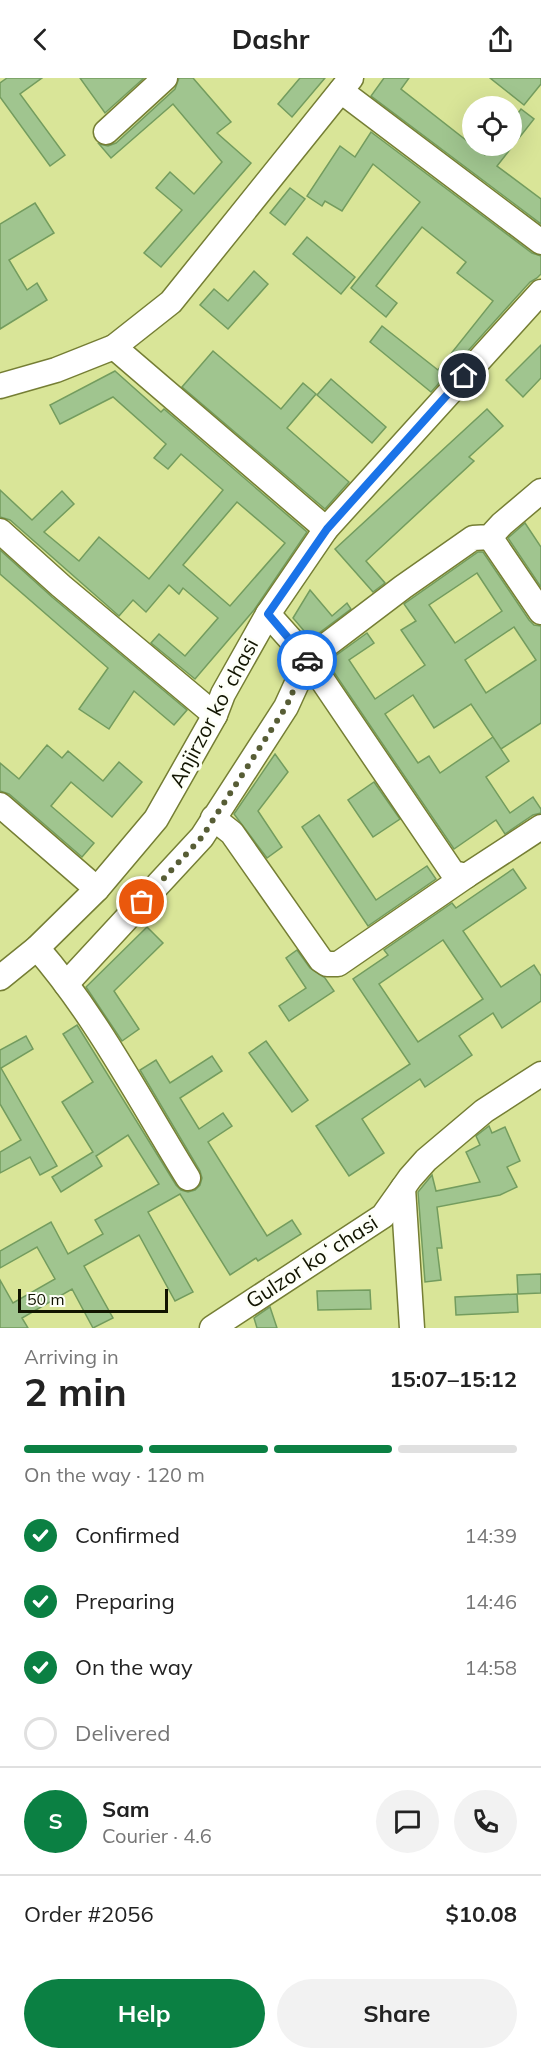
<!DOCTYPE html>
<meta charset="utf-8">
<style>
body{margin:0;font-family:Mulish,sans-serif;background:#f2f2f2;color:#222;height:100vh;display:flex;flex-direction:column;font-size:22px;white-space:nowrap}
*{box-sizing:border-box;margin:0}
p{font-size:20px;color:#767676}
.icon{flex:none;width:33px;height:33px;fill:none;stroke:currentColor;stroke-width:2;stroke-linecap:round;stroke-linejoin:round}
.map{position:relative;height:1250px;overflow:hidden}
.panel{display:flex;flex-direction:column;background:#fff;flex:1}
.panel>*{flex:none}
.controls{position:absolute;left:462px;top:18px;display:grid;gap:12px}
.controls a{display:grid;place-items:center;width:60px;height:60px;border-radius:50%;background:#fff;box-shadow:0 6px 24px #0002;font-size:30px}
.scale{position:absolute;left:18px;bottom:15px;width:150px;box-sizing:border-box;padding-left:6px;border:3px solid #111400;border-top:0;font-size:16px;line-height:21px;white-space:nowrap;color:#111400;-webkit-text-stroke:4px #fdfff7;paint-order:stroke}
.pin{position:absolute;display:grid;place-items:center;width:51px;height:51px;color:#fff;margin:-26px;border:3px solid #fff;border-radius:50%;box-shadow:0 2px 6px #0007}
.courier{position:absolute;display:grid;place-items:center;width:60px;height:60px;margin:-30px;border:4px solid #1a73e8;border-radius:50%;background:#fff;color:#222;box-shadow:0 2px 8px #0007}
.summary em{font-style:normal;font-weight:700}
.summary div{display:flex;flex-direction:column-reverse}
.summary{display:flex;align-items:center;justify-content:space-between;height:102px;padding:0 24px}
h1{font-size:39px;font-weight:700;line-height:45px}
.bar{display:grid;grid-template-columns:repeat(4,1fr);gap:9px 6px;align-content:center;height:72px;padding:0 24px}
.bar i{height:8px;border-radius:4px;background:#e0e0e0}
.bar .selected{background:#0b8043}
.bar p{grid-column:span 4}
.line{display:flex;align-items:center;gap:15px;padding:0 24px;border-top:2px solid #e0e0e0}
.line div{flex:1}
.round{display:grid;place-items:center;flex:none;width:63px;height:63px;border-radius:32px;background:#f2f2f2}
ol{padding:0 24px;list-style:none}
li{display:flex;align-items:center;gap:18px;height:66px}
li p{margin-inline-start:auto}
li .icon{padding:6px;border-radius:50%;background:#0b8043;color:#fff;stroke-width:4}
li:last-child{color:#767676}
li i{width:33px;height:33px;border:3px solid #e0e0e0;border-radius:50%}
.action{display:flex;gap:12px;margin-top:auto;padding:12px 24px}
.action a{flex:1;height:69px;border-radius:36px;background:#0b8043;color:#fff;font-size:24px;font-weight:700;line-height:69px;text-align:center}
.action a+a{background:#f2f2f2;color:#222}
header{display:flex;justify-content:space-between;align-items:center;height:78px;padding:0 24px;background:#fff;font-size:27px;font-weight:700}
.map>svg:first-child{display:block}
.building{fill:#a0c58f;stroke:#739c5e;stroke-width:1.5;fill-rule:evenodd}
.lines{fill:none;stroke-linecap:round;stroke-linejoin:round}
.minor-casing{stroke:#757e34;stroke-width:27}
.minor{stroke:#fff;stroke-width:24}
.done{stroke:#575d35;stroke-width:6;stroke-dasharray:0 10.8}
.route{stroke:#1a73e8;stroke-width:8}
.labels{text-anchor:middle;stroke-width:6;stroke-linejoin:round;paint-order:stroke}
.street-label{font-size:21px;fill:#111400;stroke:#fdfff7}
</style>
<header><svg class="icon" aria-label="back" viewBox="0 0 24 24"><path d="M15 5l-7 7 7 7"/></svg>Dashr<svg class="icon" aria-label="share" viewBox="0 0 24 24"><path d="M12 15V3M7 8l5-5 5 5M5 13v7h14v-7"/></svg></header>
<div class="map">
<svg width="541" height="1250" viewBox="0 0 541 1250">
<rect width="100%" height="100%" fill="#d9e598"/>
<!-- building -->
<g class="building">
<path d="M7,0H42L20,16L65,77L50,88L0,19V5Z"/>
<path d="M80,0H144L105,35Z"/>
<path d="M179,0H193L231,44L217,55L251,85L161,189L144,175L182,132L156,110L170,94L194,116L222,84L173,26L111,80L99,66L108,68L116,65L175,11Z"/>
<path d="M300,0H325L292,39L278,26Z"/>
<path d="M384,0H409L401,11L485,77L493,68H512V43L521,31L534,41L497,88L541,121V146L371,18Z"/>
<path d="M490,0H541V6L524,27Z"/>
<path d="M371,54L532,175L541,178V196L537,200L530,204L431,314L370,264L382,248L438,292L493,223L457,195L466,184L422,149L376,208L397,225L386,239L351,210L420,124L373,86L342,133L325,123L322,128L307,118L340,68L355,79Z"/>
<path d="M290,110L305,121L285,147L270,135Z"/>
<path d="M35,125L54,155L9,182L27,212L37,205L47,222L0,251V146Z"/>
<path d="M307,159L355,199L341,216L293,176Z"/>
<path d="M254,193L268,206L228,251L200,227L214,211L228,223Z"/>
<path d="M541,267V300L523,319L506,302Z"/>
<path d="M213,273L281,331L303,305L316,316L287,350L349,404L325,431L182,309Z"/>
<path d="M115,293L161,334L164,331L307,454L254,532L195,601L151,565L159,556L185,578L218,540L183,510L179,516L169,507L146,534L133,522L119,538L10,442L0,439V412L32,442L62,413L74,426L44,454L79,483L99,459L149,501L223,412L181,376L168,391L154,380L166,366L113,319L60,346L50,327ZM237,424L285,465L230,528L183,487Z"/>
<path d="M331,301L386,349L372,365L317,317Z"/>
<path d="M487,331L503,348L469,379L474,383L366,483L385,505L373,514L335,471Z"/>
<path d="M525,445L541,469V509L508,460Z"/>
<path d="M0,472L52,519L187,632L174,647L134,613L109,651L79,631L108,590L0,496Z"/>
<path d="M478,474H483L529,542L534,547L541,548V645L501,671L471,626L434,650L413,617L385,636L418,685L429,678L440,695L493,659L509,683L486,699L510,735L533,719L541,731V735L533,737L505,756L496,742L454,771L327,584L367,555L374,565L349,582L375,621L425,587L401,552L416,543L404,526ZM477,495L502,533L455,565L429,527ZM514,549L536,582L486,615L465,582Z"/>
<path d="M310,512L332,538L347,525L351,531L311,561L293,540Z"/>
<path d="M47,667L62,680L68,673L103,703L119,684L142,704L112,739L71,704L51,728L94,765L82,779L9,716L0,713V685L19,701Z"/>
<path d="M275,676L288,694L258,733L282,769L267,780L234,736Z"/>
<path d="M374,704L400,741L373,759L348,722Z"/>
<path d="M319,737L376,822L427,788L436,801L368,848L302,749Z"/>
<path d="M513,791L526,810L463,853L501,909L534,887L541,898V923L502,950L493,935L459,958L472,977L425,1009L420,1001L362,1041L384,1075L349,1098L316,1048L410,986L353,901L388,877L384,872L452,825L456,830ZM443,862L483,921L418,964L379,906Z"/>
<path d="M147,849L163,865L114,913L139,951L122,963L86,909Z"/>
<path d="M297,872L310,890L325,900L334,913L289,943L279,928L306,910L286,880Z"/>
<path d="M77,947L176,1107L181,1112L188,1114L195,1112L200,1107L202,1100L200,1093L140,992L156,982L170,1005L212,978L222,993L180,1020L199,1051L223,1035L232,1048L208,1064L267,1158L292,1142L301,1156L258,1183L256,1180L230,1197L180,1116L148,1134L193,1214L175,1223L139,1157L84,1188L113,1240L93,1250L72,1211L22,1240L28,1250H0V1202L13,1225L55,1201L37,1169L0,1190V1173L51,1144L68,1176L103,1156L95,1142L159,1106L128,1057L96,1078L102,1088L61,1114L52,1099L93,1074L62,1024L93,1004L63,956Z"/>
<path d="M26,958L33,971L1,990L57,1088L40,1097L30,1079L0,1095V1074L21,1062L0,1026V972Z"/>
<path d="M266,963L308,1022L292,1034L249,975Z"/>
<path d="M489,1048L492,1055L505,1049L520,1083L507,1089L517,1109L500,1117L437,1129L442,1170H437L441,1202L425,1204L418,1114L432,1097L436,1113L480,1104L466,1074L480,1067L476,1058Z"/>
<path d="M541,1196V1215L518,1216L517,1197Z"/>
<path d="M370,1212L371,1231L318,1232L317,1213Z"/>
<path d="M517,1216L518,1234L456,1237L455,1219Z"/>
<path d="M270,1229L277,1250H257L254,1240Z"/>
</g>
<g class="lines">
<!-- minor casing -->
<g class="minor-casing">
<g id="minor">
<path d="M341,13L541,164"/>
<path d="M106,54L165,0"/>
<path d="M114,269L326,451"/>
<path d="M0,308L56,292L114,269L171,224L351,0"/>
<path d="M0,453L61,508L215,637"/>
<path d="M490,459L541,534"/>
<path d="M268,536L308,581L453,795L466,798L541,749"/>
<path d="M0,727L97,811"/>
<path d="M213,740L232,755L321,882L327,886H338L466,798"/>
<path d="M37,870C95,936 141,1024 188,1100"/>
<path d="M0,900L37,870L97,811L156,741L215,637L223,616L268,536L326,451L541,214"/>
<path d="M66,906L202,759L286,629L308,581L403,509L473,460L490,459L502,446L541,413"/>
<path d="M403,1110L412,1250"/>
<path d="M212,1250L383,1138L410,1100L426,1082L484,1033L541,996"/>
</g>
</g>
<!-- minor -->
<use href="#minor" class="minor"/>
</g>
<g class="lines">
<!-- done -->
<path class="done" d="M142,824L202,759L286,629L307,582"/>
<!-- route -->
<path class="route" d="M307,582L268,536L327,451L464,298"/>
</g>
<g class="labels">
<!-- street labels -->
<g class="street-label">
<text transform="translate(214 635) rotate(-62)" y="7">Anjirzor koʻchasi</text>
<text transform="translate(312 1184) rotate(-33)" y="7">Gulzor koʻchasi</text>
</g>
</g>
</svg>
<div class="controls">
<a><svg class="icon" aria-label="locate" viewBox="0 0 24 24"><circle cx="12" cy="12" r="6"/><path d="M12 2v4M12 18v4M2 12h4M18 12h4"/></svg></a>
</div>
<div class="scale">50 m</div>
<div class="pin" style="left:142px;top:824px;background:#ea580c"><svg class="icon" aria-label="bag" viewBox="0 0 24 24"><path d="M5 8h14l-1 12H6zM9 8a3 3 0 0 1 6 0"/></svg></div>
<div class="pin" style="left:464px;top:298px;background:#1f2937"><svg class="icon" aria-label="home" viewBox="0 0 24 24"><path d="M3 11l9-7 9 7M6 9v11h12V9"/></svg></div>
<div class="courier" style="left:307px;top:582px"><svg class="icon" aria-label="car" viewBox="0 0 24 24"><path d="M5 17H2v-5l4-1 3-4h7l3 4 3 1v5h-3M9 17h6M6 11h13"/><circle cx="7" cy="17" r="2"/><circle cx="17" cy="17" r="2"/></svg></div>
</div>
<section class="panel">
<div class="summary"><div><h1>2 min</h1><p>Arriving in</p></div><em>15:07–15:12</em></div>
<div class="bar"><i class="selected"></i><i class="selected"></i><i class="selected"></i><i></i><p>On the way · 120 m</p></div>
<ol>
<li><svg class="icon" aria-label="check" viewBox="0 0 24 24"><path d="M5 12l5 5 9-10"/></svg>Confirmed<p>14:39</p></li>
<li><svg class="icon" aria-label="check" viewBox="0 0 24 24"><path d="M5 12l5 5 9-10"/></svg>Preparing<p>14:46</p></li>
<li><svg class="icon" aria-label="check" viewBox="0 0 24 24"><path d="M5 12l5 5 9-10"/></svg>On the way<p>14:58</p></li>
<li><i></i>Delivered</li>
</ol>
<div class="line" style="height:108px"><b class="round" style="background:#0b8043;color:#fff">S</b><div><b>Sam</b><p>Courier · 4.6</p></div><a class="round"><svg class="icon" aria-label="chat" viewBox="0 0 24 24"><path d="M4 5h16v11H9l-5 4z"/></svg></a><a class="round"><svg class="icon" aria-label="phone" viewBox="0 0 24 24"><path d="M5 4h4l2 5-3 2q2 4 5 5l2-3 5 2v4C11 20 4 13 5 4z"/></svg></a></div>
<div class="line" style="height:78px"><div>Order #2056</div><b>$10.08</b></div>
<div class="action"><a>Help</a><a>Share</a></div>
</section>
